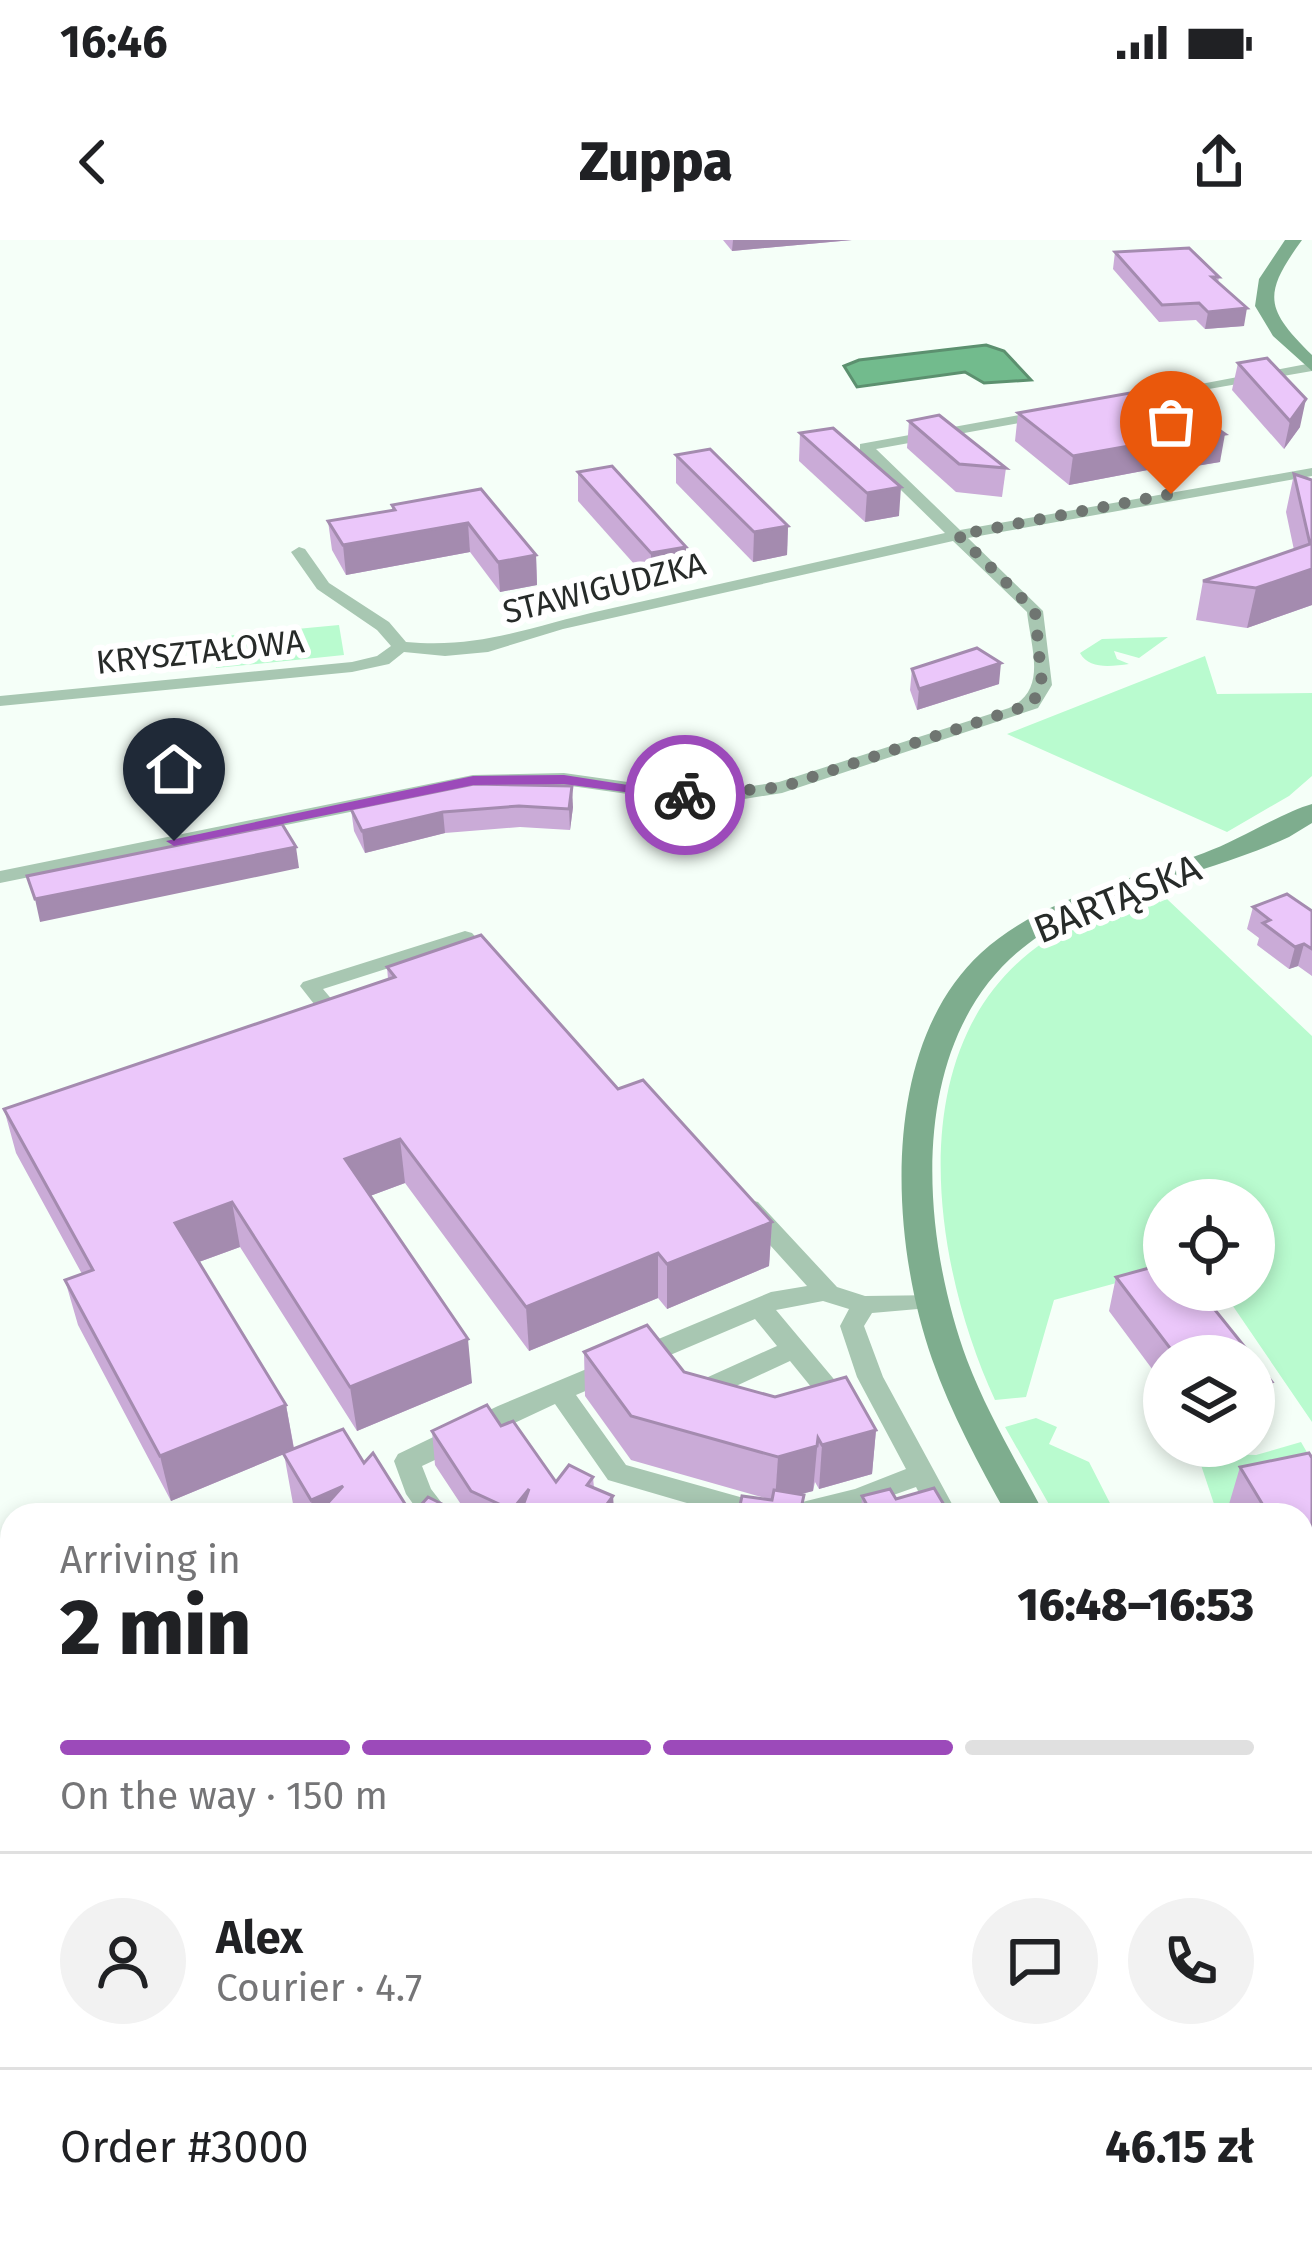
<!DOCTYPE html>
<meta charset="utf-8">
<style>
body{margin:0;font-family:"Fira Sans",sans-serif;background:#f2f2f2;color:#202124;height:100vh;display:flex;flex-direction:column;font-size:45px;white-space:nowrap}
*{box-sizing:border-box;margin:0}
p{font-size:39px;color:#757577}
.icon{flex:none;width:66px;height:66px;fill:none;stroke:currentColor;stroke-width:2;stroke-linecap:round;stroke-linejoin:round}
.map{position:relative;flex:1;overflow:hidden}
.details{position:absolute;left:0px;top:1263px;width:1314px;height:747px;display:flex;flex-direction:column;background:#fff;border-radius:36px 36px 0 0;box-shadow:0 6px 18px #0003}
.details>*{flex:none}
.fabs{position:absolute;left:1143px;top:939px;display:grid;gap:24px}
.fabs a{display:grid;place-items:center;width:132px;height:132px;border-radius:50%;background:#fff;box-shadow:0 6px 18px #0003;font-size:60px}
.pin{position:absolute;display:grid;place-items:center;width:102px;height:102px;color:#fff;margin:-123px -51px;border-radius:50% 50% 50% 0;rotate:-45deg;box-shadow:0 0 12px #0007}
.pin .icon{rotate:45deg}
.courier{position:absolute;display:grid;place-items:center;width:120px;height:120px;margin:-60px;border:9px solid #9c4aba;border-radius:50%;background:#fff;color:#222;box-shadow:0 3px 15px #0007}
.summary em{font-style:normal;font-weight:800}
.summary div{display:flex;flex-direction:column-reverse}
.summary{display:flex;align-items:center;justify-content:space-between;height:204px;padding:0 60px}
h1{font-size:78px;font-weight:800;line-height:90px}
.bar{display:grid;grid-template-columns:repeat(4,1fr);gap:18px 12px;align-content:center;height:144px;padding:0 60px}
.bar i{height:15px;border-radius:9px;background:#e0e0e0}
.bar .selected{background:#9c4aba}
.bar p{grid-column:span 4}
.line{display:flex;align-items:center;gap:30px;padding:0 60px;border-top:3px solid #e0e0e0}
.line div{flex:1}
.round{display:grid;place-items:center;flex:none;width:126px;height:126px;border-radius:63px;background:#f2f2f2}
.status{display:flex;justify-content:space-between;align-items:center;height:84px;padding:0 60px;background:#fff;direction:ltr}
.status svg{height:33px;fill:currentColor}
header{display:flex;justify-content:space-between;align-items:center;height:156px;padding:0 60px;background:#fff;font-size:54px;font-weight:800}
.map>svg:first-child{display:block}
.green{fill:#b9fbcf}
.water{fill:#72bb8d;stroke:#5c906f;stroke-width:3}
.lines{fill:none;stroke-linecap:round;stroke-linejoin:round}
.street{fill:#a8c7b2;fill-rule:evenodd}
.secondary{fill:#7ead8e;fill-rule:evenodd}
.wall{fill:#caabd7}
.shaded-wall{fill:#a48baf}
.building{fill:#ebc7fa;stroke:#a48baf;stroke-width:3}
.route{fill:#9c4aba}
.done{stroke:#6f7571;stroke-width:12;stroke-dasharray:0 21.6}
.labels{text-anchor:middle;stroke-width:12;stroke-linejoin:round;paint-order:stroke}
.far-street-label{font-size:33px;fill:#272b29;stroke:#fff}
.street-label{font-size:39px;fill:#272b29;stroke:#fff}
</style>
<div class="status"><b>16:46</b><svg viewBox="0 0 49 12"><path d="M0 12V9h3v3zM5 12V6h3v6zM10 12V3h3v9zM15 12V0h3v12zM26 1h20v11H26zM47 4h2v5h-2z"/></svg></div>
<header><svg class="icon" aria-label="back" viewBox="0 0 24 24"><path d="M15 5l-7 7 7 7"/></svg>Zuppa<svg class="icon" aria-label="share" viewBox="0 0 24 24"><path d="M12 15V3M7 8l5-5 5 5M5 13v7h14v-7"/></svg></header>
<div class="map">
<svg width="1312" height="2008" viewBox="0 0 1312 2008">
<rect width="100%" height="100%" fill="#f5fff8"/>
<!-- green -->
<g class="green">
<path d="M339,385L344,415L216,428L213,397Z"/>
<path d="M1168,397L1139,418L1114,411L1117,419L1129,424C1112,426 1089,430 1080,413L1102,399Z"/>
<path d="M1205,416L1217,454L1312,453V536L1289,556L1227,592L1007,494Z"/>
<path d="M1155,656L1160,662L1167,659L1312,796V1182L1222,1050H1254V960H1164V1030L1054,1060L1026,1157L995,1160C932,1023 897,802 1044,702C1076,681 1119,669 1155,656Z"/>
<path d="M1036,1178L1057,1187L1049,1204L1089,1222L1116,1275H1055L1005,1187Z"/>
<path d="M1301,1202L1312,1221L1298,1253L1216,1270L1197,1213L1256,1215Z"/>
<path d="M1302,1639L1312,1659V2008H1299Z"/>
<path d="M12,1939V1998H1240V2008H0V1946Z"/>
</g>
<!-- water -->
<path class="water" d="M986,105L1004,111L1031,140L984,143L965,132L857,147L844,126L859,120Z"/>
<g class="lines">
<!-- street -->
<g class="street">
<path d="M1312,123V131L1134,162L1127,158Z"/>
<path d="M1047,170L1052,171V177L876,209L960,290L1312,228V236L968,298L1043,371L1052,445L1038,468L782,553L738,560L677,561L564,545L473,547L0,643V631L473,535L564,533L677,549L738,548L779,542L1009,468C1048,450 1031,409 1027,372L953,301L563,389L488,412L445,416L404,412L389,424L352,432L0,466V456L352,422L377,416L391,406L377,390L317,349L291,312L299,307L305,309L329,343L389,382L406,402C483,409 531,386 604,370C718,344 832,319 945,293L860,210V204Z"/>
<path d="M465,691L472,693L494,717L497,721L494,725H480L461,705L323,749L350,781L347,786L324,788L321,783L325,778L300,746L303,742Z"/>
<path d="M750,960L758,962L837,1047L865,1056L941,1055L944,1061L941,1067L872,1073L864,1086L883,1137L958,1275H930L916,1247L837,1275H728L608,1240L555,1164L422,1226L431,1249L451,1275H421L406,1254L394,1221L398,1214L498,1166L771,1052L807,1046L742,974L738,968ZM823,1061L849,1069L840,1086L857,1137L906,1229L855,1249L782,1267L778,1275L775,1267L765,1264L626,1225L576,1155L755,1079L777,1106L697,1142L693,1149L704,1169H722L726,1162L721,1153L790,1121L816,1153L808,1161L812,1168L821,1171L843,1164L847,1157L843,1150L776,1070Z"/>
<path d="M0,1701L12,1706V1740L0,1736Z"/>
<path d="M12,1897V1933L0,1938V1902Z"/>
</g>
<!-- secondary -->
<g class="secondary">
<path d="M1285,0H1302C1263,54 1264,68 1312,115V131L1273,96L1255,66L1259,39Z"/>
<path d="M1312,564V583L1289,597C1210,634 1115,647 1042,694C905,782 917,984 967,1120C988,1175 1018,1224 1045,1275H1007C979,1225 951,1173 932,1119C890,999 879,807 981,713C1042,657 1129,641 1204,613C1238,601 1283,572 1312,564Z"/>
<path d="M1241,1998H1291L1290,2008H1240Z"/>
</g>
</g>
<!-- wall -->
<g class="wall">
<path d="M723,0H852L732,11Z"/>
<path d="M1115,12L1219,37L1218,43L1244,86L1205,89L1196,80L1159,82L1113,29Z"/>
<path d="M1238,123L1300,187L1284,209L1232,150Z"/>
<path d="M1158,148L1220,222L1178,229L1174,225L1069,245L1015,201L1018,173Z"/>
<path d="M909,181L1006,228L1002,257L956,252L907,208Z"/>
<path d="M800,193L899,276L865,282L799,221Z"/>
<path d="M676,215L788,286L787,315L753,322L676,243Z"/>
<path d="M578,232L686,336L651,343L578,261Z"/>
<path d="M1294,234L1312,240V365L1247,388L1196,380L1203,341L1294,310L1286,272Z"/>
<path d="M481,249L536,315L537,345L500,352L470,312L346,335L332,310L328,281L392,271V265Z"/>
<path d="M912,429L999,444L917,470L910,450Z"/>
<path d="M474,544L573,567L570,590L520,587L445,593L365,613L354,591L351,569Z"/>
<path d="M1253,667L1312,671V736L1298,726L1289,729L1257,705L1259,698L1247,689Z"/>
<path d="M387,727L618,849L772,982L769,1026L667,1069L658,1058L529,1111L405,943L370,956L472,1143L357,1191L240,1007L199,1022L286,1165L294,1208L364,1223L412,1275H295L284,1214L171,1261L78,1085L65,1040L82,1034L16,913L4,869L388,739Z"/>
<path d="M1116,1037L1252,1116H1164V1145L1109,1071Z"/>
<path d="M584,1112L684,1132L876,1190L872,1234L819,1249L815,1242L813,1251L800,1254L804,1255L802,1272L861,1273L862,1256L896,1259L950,1275H738L768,1259L631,1220L585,1156Z"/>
<path d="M501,1186L556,1242L593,1237L594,1248L613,1256L614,1275H468L435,1225L432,1191Z"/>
<path d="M1312,1218V1418L1302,1400V1275H1229L1227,1271L1240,1227Z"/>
<path d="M12,1401V1506L0,1499V1409Z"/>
</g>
<!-- shaded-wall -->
<g class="shaded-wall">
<path d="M733,0H852L732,11Z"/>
<path d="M1247,68L1244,86L1205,89L1208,72Z"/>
<path d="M1306,159L1300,187L1284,209L1290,181Z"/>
<path d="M1225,194L1220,222L1178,229L1183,200Z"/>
<path d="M1179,197L1174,225L1069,245L1073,216Z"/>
<path d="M901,247L899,276L865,282L867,253Z"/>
<path d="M468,283L470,312L346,335L343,305Z"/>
<path d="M788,286L787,315L753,322L754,292Z"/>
<path d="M686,307V336L651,343V313Z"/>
<path d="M536,315L537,345L500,352L498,322Z"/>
<path d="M1312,329V365L1247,388L1256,348Z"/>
<path d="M1001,423L999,444L917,470L919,449Z"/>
<path d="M572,546L573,567L570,590L569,569Z"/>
<path d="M443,572L445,593L365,613L362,591Z"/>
<path d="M296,607L299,628L40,682L35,659Z"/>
<path d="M1304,704L1298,726L1289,729L1295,707Z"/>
<path d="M400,899L405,943L351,963L345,919Z"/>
<path d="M232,962L240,1007L185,1027L175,983Z"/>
<path d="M772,982L769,1026L667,1069V1024Z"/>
<path d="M658,1013V1058L529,1111L526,1067Z"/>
<path d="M468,1099L472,1143L357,1191L350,1147Z"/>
<path d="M1272,1142L1262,1176L1254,1178V1147Z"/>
<path d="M286,1165L294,1210L171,1261L160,1216Z"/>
<path d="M876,1190L872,1234L819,1249L822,1205Z"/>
<path d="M818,1198L813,1251L775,1261L778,1217Z"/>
<path d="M343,1246L348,1275H313L311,1260Z"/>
<path d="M529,1249L520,1275H513L512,1270Z"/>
<path d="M613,1256L614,1275H599Z"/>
<path d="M6,1751L12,1764V1791L0,1805V1759Z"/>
</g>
<!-- building -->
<g class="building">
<path d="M1189,8L1219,37H1212L1247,68L1208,72L1199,63L1162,65L1115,12Z"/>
<path d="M1267,118L1306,159L1290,181L1238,123Z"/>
<path d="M1158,148L1225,194L1183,200L1179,197L1073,216L1018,173Z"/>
<path d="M939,175L1006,228L959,224L909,181Z"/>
<path d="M833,188L901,247L867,253L800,193Z"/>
<path d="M710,209L788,286L754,292L676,215Z"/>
<path d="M612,226L686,307L651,313L578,232Z"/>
<path d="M1294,234L1312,240V329L1256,348L1203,341L1310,304Z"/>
<path d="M481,249L536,315L498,322L468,283L343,305L328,281L395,270L392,265Z"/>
<path d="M977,408L1001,423L919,449L912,429Z"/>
<path d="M474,544L572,546L569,569L519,566L443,572L362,591L351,569Z"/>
<path d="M282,584L296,607L35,659L27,636Z"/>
<path d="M1287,654L1312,671V709L1304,704L1295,707L1263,683L1270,680L1253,667Z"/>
<path d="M481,695L618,849L643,840L772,982L667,1024L658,1013L526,1067L400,899L345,919L468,1099L350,1147L232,962L175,983L286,1165L160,1216L65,1040L93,1030L4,869L395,737L387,727Z"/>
<path d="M1164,1024V1050H1199L1252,1116H1176L1116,1037Z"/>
<path d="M647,1085L684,1132L775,1157L846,1137L876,1190L822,1205L818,1198L817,1206L778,1217L631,1176L584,1112Z"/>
<path d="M1254,1119L1272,1142L1254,1147Z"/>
<path d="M487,1165L501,1186L513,1181L556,1242L569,1225L593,1237L587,1245L613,1256L599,1275H523L520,1274L529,1249L512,1270L471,1251L432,1191Z"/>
<path d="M343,1189L364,1223L373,1213L412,1275H317L343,1246L311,1260L283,1213Z"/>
<path d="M1309,1213L1312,1218V1347L1302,1330V1275H1269L1240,1227Z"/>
<path d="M934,1248L950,1275H738L742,1256L772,1260L774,1250L804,1255L800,1273L822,1267L872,1274L862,1256L890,1249L896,1259Z"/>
<path d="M428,1257L452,1269L448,1275H412Z"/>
<path d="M10,1400L12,1401V1482L0,1474V1409Z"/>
</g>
<!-- route -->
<path class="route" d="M564,535L692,555L685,560L564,544L473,545L174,606L166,601L473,536Z"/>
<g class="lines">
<!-- done -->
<path class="done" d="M685,555L782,547L1032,464L1042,445L1035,371L958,295L1171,254"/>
</g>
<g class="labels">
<!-- far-street labels -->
<g class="far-street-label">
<text transform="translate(604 347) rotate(-14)" y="12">STAWIGUDZKA</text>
<text transform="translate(200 411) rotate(-6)" y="12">KRYSZTAŁOWA</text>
</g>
<!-- street labels -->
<g class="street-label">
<text transform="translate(1117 658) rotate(-22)" y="14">BARTĄSKA</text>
</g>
</g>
</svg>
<div class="fabs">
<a><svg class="icon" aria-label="locate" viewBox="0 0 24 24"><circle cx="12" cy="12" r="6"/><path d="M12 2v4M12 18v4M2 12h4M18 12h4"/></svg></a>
<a><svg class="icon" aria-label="layers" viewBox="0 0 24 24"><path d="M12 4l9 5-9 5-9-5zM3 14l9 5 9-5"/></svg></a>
</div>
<div class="pin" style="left:1171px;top:254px;background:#ea580c"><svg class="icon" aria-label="bag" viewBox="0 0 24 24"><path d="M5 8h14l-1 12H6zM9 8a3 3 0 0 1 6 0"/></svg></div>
<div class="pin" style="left:174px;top:601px;background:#1f2937"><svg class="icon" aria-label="home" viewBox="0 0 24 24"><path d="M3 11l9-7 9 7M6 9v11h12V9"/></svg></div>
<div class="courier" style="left:685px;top:555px"><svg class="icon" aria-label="bike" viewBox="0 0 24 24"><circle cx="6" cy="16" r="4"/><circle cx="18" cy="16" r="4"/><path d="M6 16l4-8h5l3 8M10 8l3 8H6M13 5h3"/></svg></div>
<section class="details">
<div class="summary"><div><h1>2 min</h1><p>Arriving in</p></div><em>16:48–16:53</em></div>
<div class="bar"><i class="selected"></i><i class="selected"></i><i class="selected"></i><i></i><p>On the way · 150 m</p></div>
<div class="line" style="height:216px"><a class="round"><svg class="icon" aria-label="person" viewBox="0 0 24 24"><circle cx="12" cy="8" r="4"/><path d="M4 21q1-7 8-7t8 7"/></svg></a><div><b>Alex</b><p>Courier · 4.7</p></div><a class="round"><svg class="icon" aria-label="chat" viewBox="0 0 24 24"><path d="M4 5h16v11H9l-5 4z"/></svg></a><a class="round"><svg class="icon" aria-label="phone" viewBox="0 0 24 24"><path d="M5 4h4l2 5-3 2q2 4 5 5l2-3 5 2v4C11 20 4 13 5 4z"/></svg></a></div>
<div class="line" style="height:156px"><div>Order #3000</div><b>46.15 zł</b></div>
</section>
</div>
